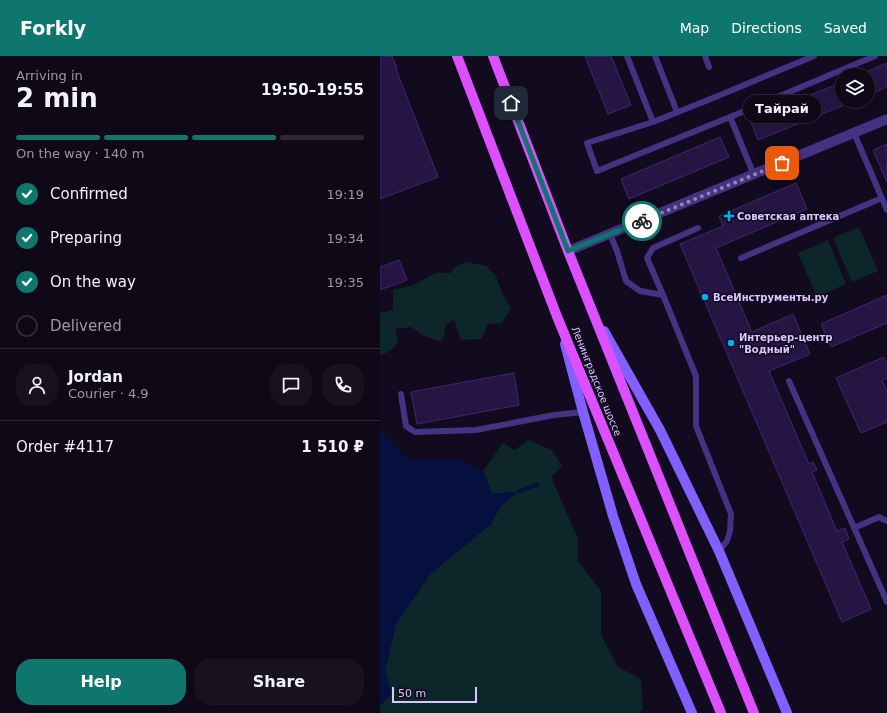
<!DOCTYPE html>
<meta charset="utf-8">
<style>
body{margin:0;font-family:"DejaVu Sans",sans-serif;background:#171120;color:#f1f3f6;height:100vh;display:flex;flex-direction:column;font-size:15px;white-space:nowrap}
*{box-sizing:border-box;margin:0}
p{font-size:13px;color:#9b9aa1}
.icon{flex:none;width:22px;height:22px;fill:none;stroke:currentColor;stroke-width:2;stroke-linecap:round;stroke-linejoin:round}
.map{position:relative;flex:1;overflow:hidden}
.side{display:flex;flex-direction:column;background:#0e0817;width:380px}
.side>*{flex:none}
.buttons{position:absolute;left:455px;top:12px;display:grid;gap:8px}
.buttons a{display:grid;place-items:center;width:40px;height:40px;border-radius:50%;background:#0e0817;box-shadow:0 2px 10px #0003,0 0 0 1px #2e2936;font-size:20px}
.scale{position:absolute;left:12px;bottom:10px;width:85px;box-sizing:border-box;padding-left:4px;border:2px solid #d9c9ff;border-top:0;font-size:11px;line-height:14px;white-space:nowrap;color:#d9c9ff;-webkit-text-stroke:3px #120b1f;paint-order:stroke}
.pin{position:absolute;display:grid;place-items:center;width:34px;height:34px;color:#fff;margin:-17px;border-radius:8px;box-shadow:0 2px 6px #0006}
.courier{position:absolute;display:grid;place-items:center;width:40px;height:40px;margin:-20px;border:3px solid #0f766e;border-radius:50%;background:#fff;color:#222;box-shadow:0 1px 5px #0007}
.bubble{position:absolute;height:28px;border-radius:14px;background:#0e0817;box-shadow:0 2px 10px #0003,0 0 0 1px #2e2936;font-size:13px;font-weight:800;line-height:28px;text-align:center}
.headline em{font-style:normal;font-weight:800}
.headline div{display:flex;flex-direction:column-reverse}
.headline{display:flex;align-items:center;justify-content:space-between;height:68px;padding:0 16px}
h1{font-size:26px;font-weight:800;line-height:30px}
.bar{display:grid;grid-template-columns:repeat(4,1fr);gap:6px 4px;align-content:center;height:48px;padding:0 16px}
.bar i{height:5px;border-radius:3px;background:#2e2936}
.bar .selected{background:#0f766e}
.bar p{grid-column:span 4}
.line{display:flex;align-items:center;gap:10px;padding:0 16px;border-top:1px solid #2e2936}
.line div{flex:1}
.round{display:grid;place-items:center;flex:none;width:42px;height:42px;border-radius:16px;background:#171120}
ol{padding:0 16px;list-style:none}
li{display:flex;align-items:center;gap:12px;height:44px}
li p{margin-inline-start:auto}
li .icon{padding:4px;border-radius:50%;background:#0f766e;color:#fff;stroke-width:4}
li:last-child{color:#9b9aa1}
li i{width:22px;height:22px;border:2px solid #2e2936;border-radius:50%}
.cta{display:flex;gap:8px;margin-top:auto;padding:8px 16px}
.cta a{flex:1;height:46px;border-radius:16px;background:#0f766e;color:#fff;font-size:16px;font-weight:800;line-height:46px;text-align:center}
.cta a+a{background:#171120;color:#f1f3f6}
header{display:flex;align-items:center;gap:24px;box-sizing:border-box;height:56px;padding:0 20px;background:#0f766e;color:#fff}
header strong{font-size:19px}
nav{display:flex;gap:22px;margin-inline-start:auto;font-size:14px}
main{display:flex;flex:1;min-height:0}
.map>svg:first-child{display:block}
.green{fill:#0d262a}
.water{fill:#05103e}
.lines{fill:none;stroke-linecap:round;stroke-linejoin:round}
.stream{stroke:#05103e;stroke-width:3.5}
.building{fill:#261542;stroke:#42266f}
.lane{stroke:#443282;stroke-width:6}
.street{stroke:#443282;stroke-width:10}
.secondary{stroke:#8160ff;stroke-width:10}
.primary{stroke:#dd50ff;stroke-width:10}
.done{stroke:#9386b1;stroke-width:4;stroke-dasharray:0 7.2}
.route{stroke:#0f766e;stroke-width:5}
.poi-dot{fill:#00aff4;stroke:#120b1f;stroke-width:1.5}
.labels{text-anchor:middle;stroke-width:3;stroke-linejoin:round;paint-order:stroke}
.poi-label{font-size:10px;font-weight:bold;fill:#d9c9ff;stroke:#120b1f;text-anchor:start}
.street-label{font-size:10px;fill:#d9c9ff;stroke:#120b1f}
</style>
<header>
<strong>Forkly</strong>
<nav><a>Map</a><a>Directions</a><a>Saved</a></nav>
</header>
<main>
<section class="side">
<div class="headline"><div><h1>2 min</h1><p>Arriving in</p></div><em>19:50–19:55</em></div>
<div class="bar"><i class="selected"></i><i class="selected"></i><i class="selected"></i><i></i><p>On the way · 140 m</p></div>
<ol>
<li><svg class="icon" aria-label="check" viewBox="0 0 24 24"><path d="M5 12l5 5 9-10"/></svg>Confirmed<p>19:19</p></li>
<li><svg class="icon" aria-label="check" viewBox="0 0 24 24"><path d="M5 12l5 5 9-10"/></svg>Preparing<p>19:34</p></li>
<li><svg class="icon" aria-label="check" viewBox="0 0 24 24"><path d="M5 12l5 5 9-10"/></svg>On the way<p>19:35</p></li>
<li><i></i>Delivered</li>
</ol>
<div class="line" style="height:72px"><a class="round"><svg class="icon" aria-label="person" viewBox="0 0 24 24"><circle cx="12" cy="8" r="4"/><path d="M4 21q1-7 8-7t8 7"/></svg></a><div><b>Jordan</b><p>Courier · 4.9</p></div><a class="round"><svg class="icon" aria-label="chat" viewBox="0 0 24 24"><path d="M4 5h16v11H9l-5 4z"/></svg></a><a class="round"><svg class="icon" aria-label="phone" viewBox="0 0 24 24"><path d="M5 4h4l2 5-3 2q2 4 5 5l2-3 5 2v4C11 20 4 13 5 4z"/></svg></a></div>
<div class="line" style="height:52px"><div>Order #4117</div><b>1 510 ₽</b></div>
<div class="cta"><a>Help</a><a>Share</a></div>
</section>
<div class="map">
<svg width="507" height="657" viewBox="0 0 507 657">
<rect width="100%" height="100%" fill="#120b1f"/>
<!-- green -->
<g class="green">
<path d="M479,171L498,215L472,226L453,182Z"/>
<path d="M448,184L466,228L437,241L418,197Z"/>
<path d="M86,206L106,210L116,220L122,237L131,253L122,267L108,268L102,283L81,284L74,264L65,270V277L61,286L44,280L31,271L15,273L18,287L11,294L0,300V257L13,254V234L33,229L56,217H71L75,211Z"/>
<path d="M148,384L172,394L182,410L171,421L198,483V505L221,535V579L238,611L261,623L263,653L259,657H0V650L11,638L5,614L16,568L51,517L110,469L121,450L138,436L112,438L103,415L123,387L135,394Z"/>
</g>
<!-- water -->
<path class="water" d="M0,374L28,403L82,404L103,415L112,438L139,435L121,450L110,469L51,517L16,568L5,614L11,638L0,650Z"/>
<g class="lines">
<!-- stream -->
<path class="stream" d="M139,435L157,429"/>
</g>
<!-- building -->
<g class="building">
<path d="M0,0H12L17,12L16,13L58,121L0,143Z"/>
<path d="M205,0H231L251,49L228,58Z"/>
<path d="M507,7V31L488,39V15Z"/>
<path d="M462,26V50L378,84L370,64Z"/>
<path d="M340,81L349,101L249,143L241,123Z"/>
<path d="M507,88V126L493,94Z"/>
<path d="M416,127L427,153L336,192L372,276L413,258L430,298L389,315L429,408L433,406L437,414L432,416L457,475L465,472L469,483L462,486L491,553L462,566L300,188L343,170L339,160Z"/>
<path d="M19,204L27,224L0,234V211Z"/>
<path d="M507,239V267L451,291L441,268Z"/>
<path d="M504,301L507,308V322L502,324L507,335V366L481,377L456,322Z"/>
<path d="M134,317L139,349L37,368L31,336Z"/>
</g>
<g class="lines">
<!-- lane -->
<g class="lane">
<path d="M247,0L273,66"/>
<path d="M275,0L297,56"/>
<path d="M325,0L329,11"/>
<path d="M350,61L217,115L207,87L273,66L333,42L434,0"/>
<path d="M474,77L507,154"/>
<path d="M374,119L350,61L495,0"/>
<path d="M230,178L237,195L246,225L260,235L283,239L316,320V370L351,458L350,475L347,485L339,495"/>
<path d="M361,202L502,142"/>
<path d="M283,239L267,202L273,192L318,172"/>
<path d="M409,325L507,546"/>
<path d="M21,338L26,370L35,376L96,374L174,359L203,356"/>
<path d="M474,472L499,461L507,465"/>
</g>
<!-- street -->
<path class="street" d="M188,195L507,63"/>
<!-- secondary -->
<g class="secondary">
<path d="M224,275L280,374L339,495L407,657"/>
<path d="M185,288L203,356L233,460L256,528L312,657"/>
</g>
<!-- primary -->
<g class="primary">
<path d="M77,0L178,263L341,657"/>
<path d="M113,0L188,195L374,657"/>
</g>
</g>
<g class="lines">
<!-- done -->
<path class="done" d="M262,165L402,107"/>
<!-- route -->
<path class="route" d="M131,47L188,195L262,165"/>
</g>
<!-- markers -->
<g class="poi-dot">
<path d="M347 154h4v4h4v4h-4v4h-4v-4h-4v-4h4z"/>
<circle cx="325" cy="241" r="4"/>
<circle cx="351" cy="287" r="4"/>
</g>
<g class="labels">
<!-- poi labels -->
<g class="poi-label">
<text x="357" y="164">Советская аптека</text>
<text x="333" y="245">ВсеИнструменты.ру</text>
<text x="359" y="285">Интерьер-центр<tspan x="359" dy="12">"Водный"</tspan></text>
</g>
<!-- street labels -->
<g class="street-label">
<text transform="translate(217 325) rotate(68)" y="4">Ленинградское шоссе</text>
</g>
</g>
</svg>
<div class="buttons">
<a><svg class="icon" aria-label="layers" viewBox="0 0 24 24"><path d="M12 4l9 5-9 5-9-5zM3 14l9 5 9-5"/></svg></a>
</div>
<div class="scale">50 m</div>
<div class="pin" style="left:402px;top:107px;background:#ea580c"><svg class="icon" aria-label="bag" viewBox="0 0 24 24"><path d="M5 8h14l-1 12H6zM9 8a3 3 0 0 1 6 0"/></svg></div>
<div class="pin" style="left:131px;top:47px;background:#1f2937"><svg class="icon" aria-label="home" viewBox="0 0 24 24"><path d="M3 11l9-7 9 7M6 9v11h12V9"/></svg></div>
<div class="courier" style="left:262px;top:165px"><svg class="icon" aria-label="bike" viewBox="0 0 24 24"><circle cx="6" cy="16" r="4"/><circle cx="18" cy="16" r="4"/><path d="M6 16l4-8h5l3 8M10 8l3 8H6M13 5h3"/></svg></div>
<div class="bubble" style="left:363px;top:39px;width:78px">Тайрай</div>
</div>
</main>
